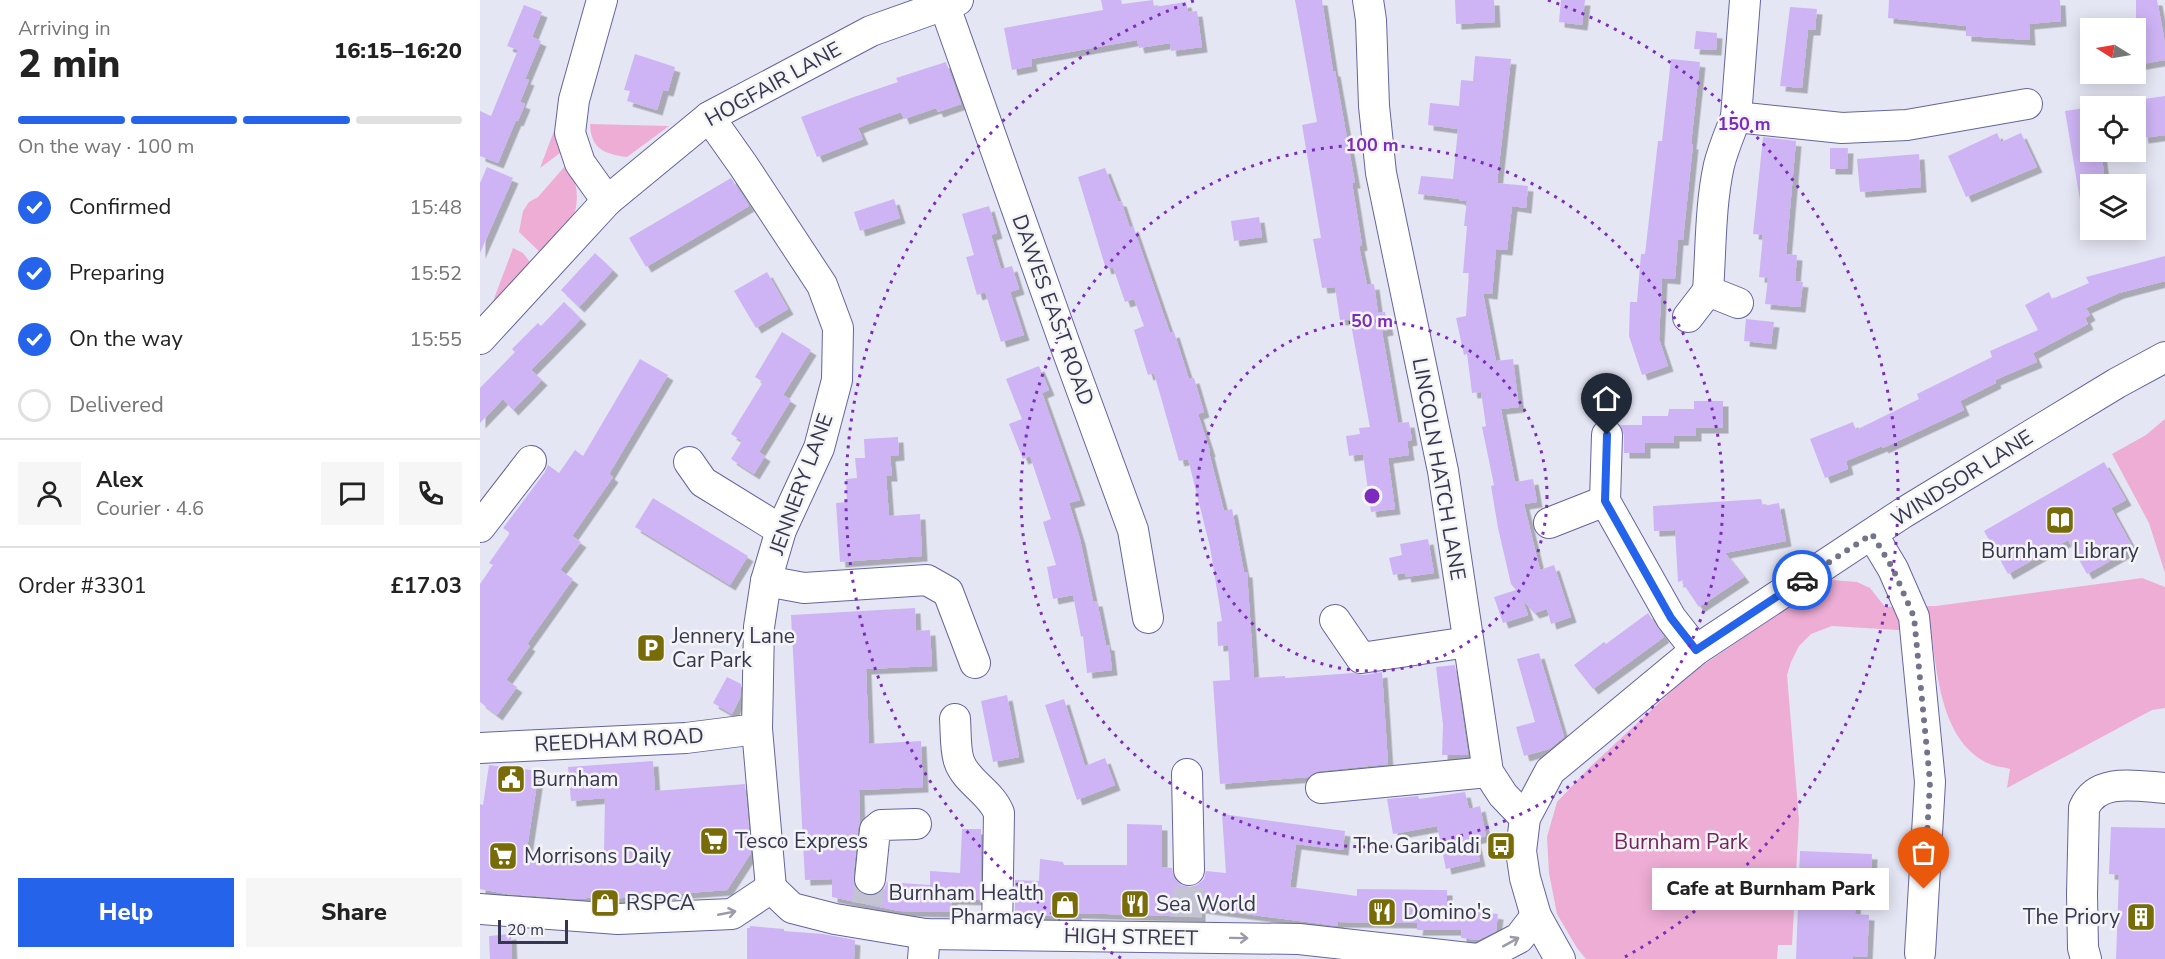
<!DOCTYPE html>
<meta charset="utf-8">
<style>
body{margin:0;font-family:"Nunito Sans",sans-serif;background:#f6f6f6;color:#222;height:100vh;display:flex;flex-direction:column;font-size:22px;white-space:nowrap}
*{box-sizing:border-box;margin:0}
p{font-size:20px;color:#767676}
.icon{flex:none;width:33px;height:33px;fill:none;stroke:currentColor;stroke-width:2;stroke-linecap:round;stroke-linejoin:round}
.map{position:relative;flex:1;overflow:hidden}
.side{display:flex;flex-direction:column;background:#fff;width:480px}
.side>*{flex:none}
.needle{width:39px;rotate:281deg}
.fabs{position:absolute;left:1600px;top:18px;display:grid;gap:12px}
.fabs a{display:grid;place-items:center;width:66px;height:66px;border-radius:0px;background:#fff;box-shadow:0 3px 15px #0003;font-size:30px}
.scale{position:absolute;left:18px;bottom:15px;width:70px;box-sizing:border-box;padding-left:6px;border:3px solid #353651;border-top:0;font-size:16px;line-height:21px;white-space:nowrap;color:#353651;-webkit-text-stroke:4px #f4f4f4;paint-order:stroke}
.pin{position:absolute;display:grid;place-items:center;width:51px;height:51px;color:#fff;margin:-62px -26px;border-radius:50% 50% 50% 0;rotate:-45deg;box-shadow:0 0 6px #0007}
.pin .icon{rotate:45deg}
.courier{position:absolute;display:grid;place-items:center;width:60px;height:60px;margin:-30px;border:4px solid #2563eb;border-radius:50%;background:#fff;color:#222;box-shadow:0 2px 8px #0007}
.bubble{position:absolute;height:42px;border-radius:0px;background:#fff;box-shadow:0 3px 15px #0003;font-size:20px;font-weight:800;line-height:42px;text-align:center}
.head em{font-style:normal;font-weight:800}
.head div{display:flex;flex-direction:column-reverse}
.head{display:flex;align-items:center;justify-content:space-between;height:102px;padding:0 18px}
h1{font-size:39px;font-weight:800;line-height:45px}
.bar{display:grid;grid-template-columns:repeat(4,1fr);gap:9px 6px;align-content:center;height:72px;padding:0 18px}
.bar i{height:8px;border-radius:4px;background:#e0e0e0}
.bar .current{background:#2563eb}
.bar p{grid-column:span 4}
.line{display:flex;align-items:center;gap:15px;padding:0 18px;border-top:2px solid #e0e0e0}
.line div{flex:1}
.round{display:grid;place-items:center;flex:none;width:63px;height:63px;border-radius:0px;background:#f6f6f6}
ol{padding:0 18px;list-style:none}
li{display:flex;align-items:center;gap:18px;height:66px}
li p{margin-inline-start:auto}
li .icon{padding:6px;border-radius:50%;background:#2563eb;color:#fff;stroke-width:4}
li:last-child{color:#767676}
li i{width:33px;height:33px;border:3px solid #e0e0e0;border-radius:50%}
.action{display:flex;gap:12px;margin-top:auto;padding:12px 18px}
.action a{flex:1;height:69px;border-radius:0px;background:#2563eb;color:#fff;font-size:24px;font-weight:800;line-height:69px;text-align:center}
.action a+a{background:#f6f6f6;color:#222}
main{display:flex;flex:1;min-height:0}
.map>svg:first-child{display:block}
.green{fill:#edadd4}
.building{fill:#ceb4f5;filter:url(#shadow)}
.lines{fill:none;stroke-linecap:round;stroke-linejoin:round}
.minor-tunnel{stroke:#c2c3d3;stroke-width:30;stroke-dasharray:30 15;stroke-linecap:butt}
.minor-casing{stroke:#6464a0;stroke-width:32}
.minor{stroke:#fff;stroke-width:30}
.oneway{stroke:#9a9aa8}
.done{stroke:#73748a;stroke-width:6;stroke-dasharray:0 10.8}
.route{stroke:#2563eb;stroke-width:8}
.ring{fill:none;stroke:#7b2cbf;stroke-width:3;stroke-dasharray:3 6}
.labels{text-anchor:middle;stroke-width:5;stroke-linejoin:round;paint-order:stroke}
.street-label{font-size:21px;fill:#353651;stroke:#f4f4f4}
.poi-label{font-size:21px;fill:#353651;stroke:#f4f4f4;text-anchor:start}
.park-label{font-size:21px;fill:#77225d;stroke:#f4f4f4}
.centre{fill:#7b2cbf;stroke:#f4f4f4;stroke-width:3}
.ring-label{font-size:18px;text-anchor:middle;font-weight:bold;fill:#7b2cbf;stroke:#f4f4f4;stroke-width:5;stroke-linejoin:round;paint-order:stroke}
</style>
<main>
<section class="side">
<div class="head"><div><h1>2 min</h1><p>Arriving in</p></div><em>16:15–16:20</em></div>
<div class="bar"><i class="current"></i><i class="current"></i><i class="current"></i><i></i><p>On the way · 100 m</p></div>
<ol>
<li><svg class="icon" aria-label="check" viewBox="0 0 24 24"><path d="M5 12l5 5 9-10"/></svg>Confirmed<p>15:48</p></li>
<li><svg class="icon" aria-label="check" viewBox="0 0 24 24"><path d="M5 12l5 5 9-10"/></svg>Preparing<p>15:52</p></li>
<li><svg class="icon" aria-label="check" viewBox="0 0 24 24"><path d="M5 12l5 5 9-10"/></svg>On the way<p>15:55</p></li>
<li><i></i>Delivered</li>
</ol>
<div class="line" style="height:108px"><a class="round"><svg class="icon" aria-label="person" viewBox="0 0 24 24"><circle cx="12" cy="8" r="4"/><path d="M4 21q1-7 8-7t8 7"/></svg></a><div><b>Alex</b><p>Courier · 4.6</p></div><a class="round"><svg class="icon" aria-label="chat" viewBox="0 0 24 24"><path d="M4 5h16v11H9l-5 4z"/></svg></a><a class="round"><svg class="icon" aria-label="phone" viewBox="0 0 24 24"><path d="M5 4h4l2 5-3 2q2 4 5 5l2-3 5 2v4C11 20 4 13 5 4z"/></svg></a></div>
<div class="line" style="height:78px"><div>Order #3301</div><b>£17.03</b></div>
<div class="action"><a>Help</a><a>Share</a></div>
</section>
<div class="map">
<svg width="1685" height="959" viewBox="0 0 1685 959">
<defs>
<filter id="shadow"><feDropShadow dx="5.5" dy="5.5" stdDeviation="0" flood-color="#0004"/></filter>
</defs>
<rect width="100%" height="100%" fill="#e5e6f4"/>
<!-- green -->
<g class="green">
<path d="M110,124L189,126L147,157C124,154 111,149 110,124Z"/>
<path d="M74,131L80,153L60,168Z"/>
<path d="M86,165C99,181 100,204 91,223C85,234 71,245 62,254L39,232L43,211L49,202L58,197Z"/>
<path d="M33,248L43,253L50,262L11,307Z"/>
<path d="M1685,419V573L1669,523L1632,454L1666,435Z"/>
<path d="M1662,578L1685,587V708L1672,710L1527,788L1530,769C1524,767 1518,767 1512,765C1462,745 1458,678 1451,632L1352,626L1331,634L1319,646L1311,662L1307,675L1319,820L1312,945H1298L1297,959H1106L1097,948L1077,914L1069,873L1067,837L1077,802L1109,768L1210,674L1328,594L1352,580L1377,582L1390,588L1405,607L1456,606Z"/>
</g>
<!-- building -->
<g class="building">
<path d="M621,0H641L642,4L673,0L674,7L706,2L708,12L717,11L722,47L691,51L690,43L659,48L657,40L551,59L552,66L532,70L524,28L623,10Z"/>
<path d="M815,0H842L853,71H855L875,183H872L882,245L879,246L887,285L894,284L898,313L905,312L908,330L902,331L918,423L929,422L932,440L927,441L929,455L908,458L915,509L891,512L883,454L869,456L866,436L880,434L879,428L890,427L870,319L860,320L855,287L842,288L833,239L841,238L822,125L837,122Z"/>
<path d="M975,0H1014L1015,22L976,24Z"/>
<path d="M1081,0H1105L1102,25L1079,22Z"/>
<path d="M1409,0H1580L1581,21L1549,24L1550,40L1486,36V26L1408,18Z"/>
<path d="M1656,0H1677L1685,43V60L1656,65Z"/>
<path d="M44,5L62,12L52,37L61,41L45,79L49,80L40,102L45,104L38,121L36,120L18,163L0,156V111L11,116L38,50L27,46Z"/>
<path d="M1310,7L1337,9L1335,30H1328L1322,88L1300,86Z"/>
<path d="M1216,31L1237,33L1236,50L1214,49Z"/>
<path d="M155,54L195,67L188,91L183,90L177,110L147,101L150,91L144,90Z"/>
<path d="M995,56L1031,59L1017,183L1048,186L1046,208L1032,206L1027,250L1016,249L1012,294L1003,293L1016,361L1033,359L1039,407L1021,409L1035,482L1053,479L1057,502L1044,504L1060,570L1074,565L1091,617L1071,624L1067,609L1054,613L1043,600L1048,615L1023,623L1014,597L1036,590L1031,584L1018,528L1011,486L1014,485L1002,427L1006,426L1001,392L992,393L987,354L984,355L976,318L986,316L989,273H983L987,226H984L987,201L979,200L980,199L938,194L941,176L973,179L978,129L948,125L950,103L979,106L981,80L993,81Z"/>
<path d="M1191,59L1220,62L1211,144H1213L1203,240H1198L1195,279L1182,278L1179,339L1188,366L1162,375L1149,336L1150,302H1157L1161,254H1165L1178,141H1182Z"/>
<path d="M466,62L481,104L458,112L456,108L424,119L421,112L385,125L378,128L383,139L337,157L321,117L374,97L418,82L416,78Z"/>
<path d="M1685,96V135L1663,138L1657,100Z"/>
<path d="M1611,107V152H1621L1624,173L1611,175V199L1600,200L1585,111Z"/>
<path d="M1517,133L1521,142L1541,133L1557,167L1486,197L1468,156Z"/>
<path d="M1283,137L1316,141L1306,254L1317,255L1315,281L1323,282L1320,307L1285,304L1288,278L1279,277L1283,235L1273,234Z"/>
<path d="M1350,148H1368L1367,169H1350Z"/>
<path d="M1439,154L1441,187L1380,192L1377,159Z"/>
<path d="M7,167L33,178L0,253V183Z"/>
<path d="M625,168L638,201H641L650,228L653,226L690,333L694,332L709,379L714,378L724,412L718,414L730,451L729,452L744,511L752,509L764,572H767L774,678L805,676V678L873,673L884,675L902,672L908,764L839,771L828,777L740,784L733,681L750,680L748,645L738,646L737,622L742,621L730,547L708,459L699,461L674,373L668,375L654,330L664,326L654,299L645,302L633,267L626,269L598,177Z"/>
<path d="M251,178L269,206L166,267L149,238Z"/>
<path d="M414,199L420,218L380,231L374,212Z"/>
<path d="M509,206L517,233L511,235L521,269L532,266L539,289L530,292L544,335L521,342L505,292L497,295L486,257L494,255L482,214Z"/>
<path d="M779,217L782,237L754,241L751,221Z"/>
<path d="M115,253L133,270L99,307L81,290Z"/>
<path d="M1685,256V281L1639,293L1606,308L1610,315L1605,318L1608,324L1553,353L1557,362L1515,380L1516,383L1480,401L1484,410L1403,448L1402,446L1366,461L1368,469L1345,478L1330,439L1373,422L1376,430L1439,399L1437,394L1512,357L1510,351L1558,330L1545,305L1569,292L1572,299L1609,283L1606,277Z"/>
<path d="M287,272L308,309L276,328L254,291Z"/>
<path d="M84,302L101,319L51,370L62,380L33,410L23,399L0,423V388L35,352L32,349L58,323L61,326Z"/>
<path d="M1266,319L1294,322L1291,344L1264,341Z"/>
<path d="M302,332L331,350L303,395L311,400L279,452L285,456L274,474L251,459L262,441L251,434L283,382L275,377Z"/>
<path d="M160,359L188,375L129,474L133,477L92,536L101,542L80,570L93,579L47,644L50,646L26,680L37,687L17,715L0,702V584L13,565L9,563L30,533L23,528L65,472L68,465L79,473L95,450L103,456Z"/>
<path d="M559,366L569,390L562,393L600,500L589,503L600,539L613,601H617L626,645H629L632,670L607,673L603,636L601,637L593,595L573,599L567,567L576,565L563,522L571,519L550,456L543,459L529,424L542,419L526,379Z"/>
<path d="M1214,401H1243V428H1216V436H1194V443H1165V453H1144V435L1140,425H1162V416H1188L1189,409H1214Z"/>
<path d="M418,437L419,455L410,456L412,476H406L409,516L440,514L442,556L360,562L356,503L367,502L366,479L377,478L375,458H385L384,439Z"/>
<path d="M1624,462L1646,500L1631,508L1653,548L1607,574L1588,540L1528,574L1504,531Z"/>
<path d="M173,498L268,556L250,585L155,527Z"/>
<path d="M1281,499L1283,506L1299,503L1306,541L1245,553L1264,577L1219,607L1202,582L1204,580L1198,582L1195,530L1174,531L1173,506Z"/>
<path d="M948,539L954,573L926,577L925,573L913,575L909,558L922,555L920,544Z"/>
<path d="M435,608L436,631L450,630L452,666L386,669L389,744L441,741L443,787L379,790L380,823L378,828L373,878L375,887L379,893L389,896L398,894L404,890L407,882L450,885V871L480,873L482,829H501L500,900L472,899L471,912L419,911L352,897V879L325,880L311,615Z"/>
<path d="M1168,613L1184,637L1113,689L1094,665L1124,642L1126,644Z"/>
<path d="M1059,653L1084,737L1069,749L1044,756L1036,727L1055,722L1037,659Z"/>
<path d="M975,665L988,755H962L963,725L956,667Z"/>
<path d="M247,677L261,684L260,698L252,714L233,703Z"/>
<path d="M527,695L539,757L513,762L501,701Z"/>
<path d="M584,699L605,766L625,758L635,785L597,800L565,705Z"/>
<path d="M173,761L175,791L265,784L271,853L247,890L116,900L115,897L99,899L27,894L0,889V804L3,805L9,765L59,771L46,855L124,853L125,798L91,801L88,767Z"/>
<path d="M985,792L989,809L1000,806L1006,836L995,839L1000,861L966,869L957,826L913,834L907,799L938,796L939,799Z"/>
<path d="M742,814L865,831L863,850L816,844L810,887L877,896V889L967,890V909L1018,914L1016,931L998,940L981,938V930H937L938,923L858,922V926L720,908V917L596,913L597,916L535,915V880L559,881L560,859L583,862L584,865H647V824L682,825V867L692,868L694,878L701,885L710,887L717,885L724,879L726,871L746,873Z"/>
<path d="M1631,827L1685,828V959H1636L1639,875L1629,874Z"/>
<path d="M1320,851L1392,854L1391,876L1377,875L1375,914L1389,915L1387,957L1373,956V959H1316Z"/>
<path d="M270,926L304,929V931L343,934L375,940L374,959H267V928H270Z"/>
<path d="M31,934L32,959H10L9,936Z"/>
</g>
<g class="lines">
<!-- minor-tunnel -->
<g class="minor-tunnel">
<path d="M387,904L390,879"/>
<path d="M707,917L709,870"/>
</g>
<!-- minor casing -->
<g class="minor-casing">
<g id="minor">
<path d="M122,0L94,100L90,133L100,163L127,201"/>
<path d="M888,0L891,20L894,106L901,173L963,471L1008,772L1023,795L1045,818"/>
<path d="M1265,0L1256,117L1362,128L1427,125L1547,104"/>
<path d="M464,4L583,339L653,530L668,618"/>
<path d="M229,117L263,165L342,285L358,328L357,380L339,448L301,530L286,581L279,627L277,729L291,888"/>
<path d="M1228,291C1231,250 1230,206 1239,165C1243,149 1250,133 1256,117"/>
<path d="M1208,317L1228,291L1258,303"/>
<path d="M0,339L127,201L229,117L391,31L478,0"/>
<path d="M1127,435L1125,501L1191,618L1216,650"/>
<path d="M209,462L223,482L301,530"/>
<path d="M1069,523L1125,501"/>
<path d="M0,527L51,461"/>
<path d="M1392,534L1413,569L1434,617L1450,782L1440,953"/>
<path d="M286,581L324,588L447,580L468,592L495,663"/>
<path d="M855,620L881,658L988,642"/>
<path d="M475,719C476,732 475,749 479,761C486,782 511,792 519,813L517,935"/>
<path d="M0,748L206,738L277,729"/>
<path d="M707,774L709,870"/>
<path d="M841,788L1008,772"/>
<path d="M390,879L395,830L401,825L436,824"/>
<path d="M0,909L138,919L252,914L291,888L312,908L355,919L445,934L819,939L997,959"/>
<path d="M443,959L445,934"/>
<path d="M999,959L1039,938L1056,916"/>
<path d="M1080,959L1056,916L1045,878L1041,851L1045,818L1070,771L1216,650L1423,513L1637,383L1685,357"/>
<path d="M1606,959L1603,948L1602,894L1604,808C1617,777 1657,786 1685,788"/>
</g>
</g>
<!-- minor -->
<use href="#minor" class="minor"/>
</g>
<!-- one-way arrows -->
<defs><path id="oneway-shaft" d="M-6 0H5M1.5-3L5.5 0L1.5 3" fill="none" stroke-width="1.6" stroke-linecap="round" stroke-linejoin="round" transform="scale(1.5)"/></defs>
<g class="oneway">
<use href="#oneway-shaft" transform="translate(247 913) rotate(-11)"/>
<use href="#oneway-shaft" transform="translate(759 938) rotate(1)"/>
<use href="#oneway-shaft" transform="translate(1031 942) rotate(-29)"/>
</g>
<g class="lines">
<!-- done -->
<path class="done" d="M1322,580L1392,534L1413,569L1434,617L1450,782L1444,889"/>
<!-- route -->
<path class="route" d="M1127,435L1125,501L1191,618L1216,650L1322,580"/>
</g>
<!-- distance rings -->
<g class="ring">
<circle cx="892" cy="496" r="175"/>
<circle cx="892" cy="496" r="351"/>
<path d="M641 958A526 526 0 0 1 716 0M1068 0A526 526 0 0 1 1143 958"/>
</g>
<!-- icons -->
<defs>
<g id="library-square" transform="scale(1.5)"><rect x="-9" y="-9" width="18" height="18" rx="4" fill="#776c07" stroke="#f4f4f4"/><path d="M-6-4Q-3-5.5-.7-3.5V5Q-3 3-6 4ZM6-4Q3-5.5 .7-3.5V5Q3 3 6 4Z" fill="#fff"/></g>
<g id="parking-square" transform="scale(1.5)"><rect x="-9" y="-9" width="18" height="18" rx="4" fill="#776c07" stroke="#f4f4f4"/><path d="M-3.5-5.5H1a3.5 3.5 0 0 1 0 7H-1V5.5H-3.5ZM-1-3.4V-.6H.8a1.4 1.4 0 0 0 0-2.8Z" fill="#fff"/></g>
<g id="civic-square" transform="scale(1.5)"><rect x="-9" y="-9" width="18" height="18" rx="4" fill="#776c07" stroke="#f4f4f4"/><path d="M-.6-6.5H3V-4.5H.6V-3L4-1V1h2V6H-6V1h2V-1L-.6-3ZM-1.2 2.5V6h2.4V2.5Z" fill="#fff"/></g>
<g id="supermarket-square" transform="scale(1.5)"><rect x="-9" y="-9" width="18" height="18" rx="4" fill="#776c07" stroke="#f4f4f4"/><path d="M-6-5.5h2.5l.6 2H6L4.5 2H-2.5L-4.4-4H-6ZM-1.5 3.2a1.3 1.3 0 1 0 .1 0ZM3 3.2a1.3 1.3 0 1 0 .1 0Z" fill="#fff"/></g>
<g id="bus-square" transform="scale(1.5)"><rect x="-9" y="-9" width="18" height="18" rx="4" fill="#776c07" stroke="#f4f4f4"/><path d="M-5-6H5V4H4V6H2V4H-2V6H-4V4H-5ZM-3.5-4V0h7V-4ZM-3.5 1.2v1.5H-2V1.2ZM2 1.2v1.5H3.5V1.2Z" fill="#fff"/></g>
<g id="shop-square" transform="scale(1.5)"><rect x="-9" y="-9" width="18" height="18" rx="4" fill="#776c07" stroke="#f4f4f4"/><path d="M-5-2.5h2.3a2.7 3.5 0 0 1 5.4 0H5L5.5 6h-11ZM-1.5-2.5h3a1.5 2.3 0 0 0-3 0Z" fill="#fff"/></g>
<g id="restaurant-square" transform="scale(1.5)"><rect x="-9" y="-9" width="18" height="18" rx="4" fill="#776c07" stroke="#f4f4f4"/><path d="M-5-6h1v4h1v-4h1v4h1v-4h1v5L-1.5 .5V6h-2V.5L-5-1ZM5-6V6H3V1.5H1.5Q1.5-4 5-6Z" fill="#fff"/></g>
<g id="building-square" transform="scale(1.5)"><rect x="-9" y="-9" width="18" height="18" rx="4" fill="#776c07" stroke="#f4f4f4"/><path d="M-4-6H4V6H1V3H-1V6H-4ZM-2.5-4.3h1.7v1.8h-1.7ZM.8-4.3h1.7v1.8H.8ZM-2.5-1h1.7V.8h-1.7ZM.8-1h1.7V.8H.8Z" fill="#fff"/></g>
</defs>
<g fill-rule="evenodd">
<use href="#library-square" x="1580" y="520"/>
<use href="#parking-square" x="171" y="648"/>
<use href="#civic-square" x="31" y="779"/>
<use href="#supermarket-square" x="234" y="841"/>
<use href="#bus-square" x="1021" y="846"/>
<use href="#supermarket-square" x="23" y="856"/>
<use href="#shop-square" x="125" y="903"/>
<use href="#restaurant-square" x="655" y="904"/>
<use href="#shop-square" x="585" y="905"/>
<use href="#restaurant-square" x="902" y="912"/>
<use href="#building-square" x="1661" y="917"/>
</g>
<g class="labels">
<!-- street labels -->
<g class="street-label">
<text transform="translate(293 84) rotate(-29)" y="7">HOGFAIR LANE</text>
<text transform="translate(573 310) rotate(70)" y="7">DAWES EAST ROAD</text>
<text transform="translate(959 469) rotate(80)" y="7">LINCOLN HATCH LANE</text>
<text transform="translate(1482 478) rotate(-32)" y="7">WINDSOR LANE</text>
<text transform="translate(321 484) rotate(-70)" y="7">JENNERY LANE</text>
<text transform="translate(139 740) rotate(-3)" y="7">REEDHAM ROAD</text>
<text transform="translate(651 937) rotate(1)" y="7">HIGH STREET</text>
</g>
<!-- poi labels -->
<g class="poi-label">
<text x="1580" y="558" text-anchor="middle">Burnham Library</text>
<text x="192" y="643">Jennery Lane<tspan x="192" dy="24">Car Park</tspan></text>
<text x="52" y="786">Burnham</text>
<text x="255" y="848">Tesco Express</text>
<text x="1000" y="853" text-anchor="end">The Garibaldi</text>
<text x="44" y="863">Morrisons Daily</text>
<text x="564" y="900" text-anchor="end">Burnham Health<tspan x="564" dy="24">Pharmacy</tspan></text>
<text x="146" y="910">RSPCA</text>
<text x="676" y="911">Sea World</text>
<text x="923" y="919">Domino's</text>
<text x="1640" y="924" text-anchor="end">The Priory</text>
</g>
<!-- park labels -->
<g class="park-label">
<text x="1201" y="849">Burnham Park</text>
</g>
</g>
<circle cx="892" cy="496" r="9" class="centre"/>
<g class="ring-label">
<text x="1264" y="130">150 m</text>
<text x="892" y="151">100 m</text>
<text x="892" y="327">50 m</text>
</g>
</svg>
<div class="fabs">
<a><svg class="needle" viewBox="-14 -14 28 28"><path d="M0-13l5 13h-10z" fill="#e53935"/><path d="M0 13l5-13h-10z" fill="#767676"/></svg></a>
<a><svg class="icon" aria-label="locate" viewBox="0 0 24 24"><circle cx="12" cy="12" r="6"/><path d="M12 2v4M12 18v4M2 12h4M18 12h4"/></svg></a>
<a><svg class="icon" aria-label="layers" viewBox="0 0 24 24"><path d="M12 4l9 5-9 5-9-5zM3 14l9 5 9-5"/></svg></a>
</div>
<div class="scale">20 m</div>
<div class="pin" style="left:1444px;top:889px;background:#ea580c"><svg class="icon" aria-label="bag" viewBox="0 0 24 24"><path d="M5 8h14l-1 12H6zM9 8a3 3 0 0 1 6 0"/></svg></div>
<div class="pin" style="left:1127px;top:435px;background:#1f2937"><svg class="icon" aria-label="home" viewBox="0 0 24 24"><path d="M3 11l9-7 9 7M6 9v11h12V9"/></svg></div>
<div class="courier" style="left:1322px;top:580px"><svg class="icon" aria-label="car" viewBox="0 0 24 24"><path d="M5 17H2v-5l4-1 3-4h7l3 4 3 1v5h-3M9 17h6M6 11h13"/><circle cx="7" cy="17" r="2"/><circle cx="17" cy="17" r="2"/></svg></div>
<div class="bubble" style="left:1172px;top:868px;width:237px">Cafe at Burnham Park</div>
</div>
</main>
